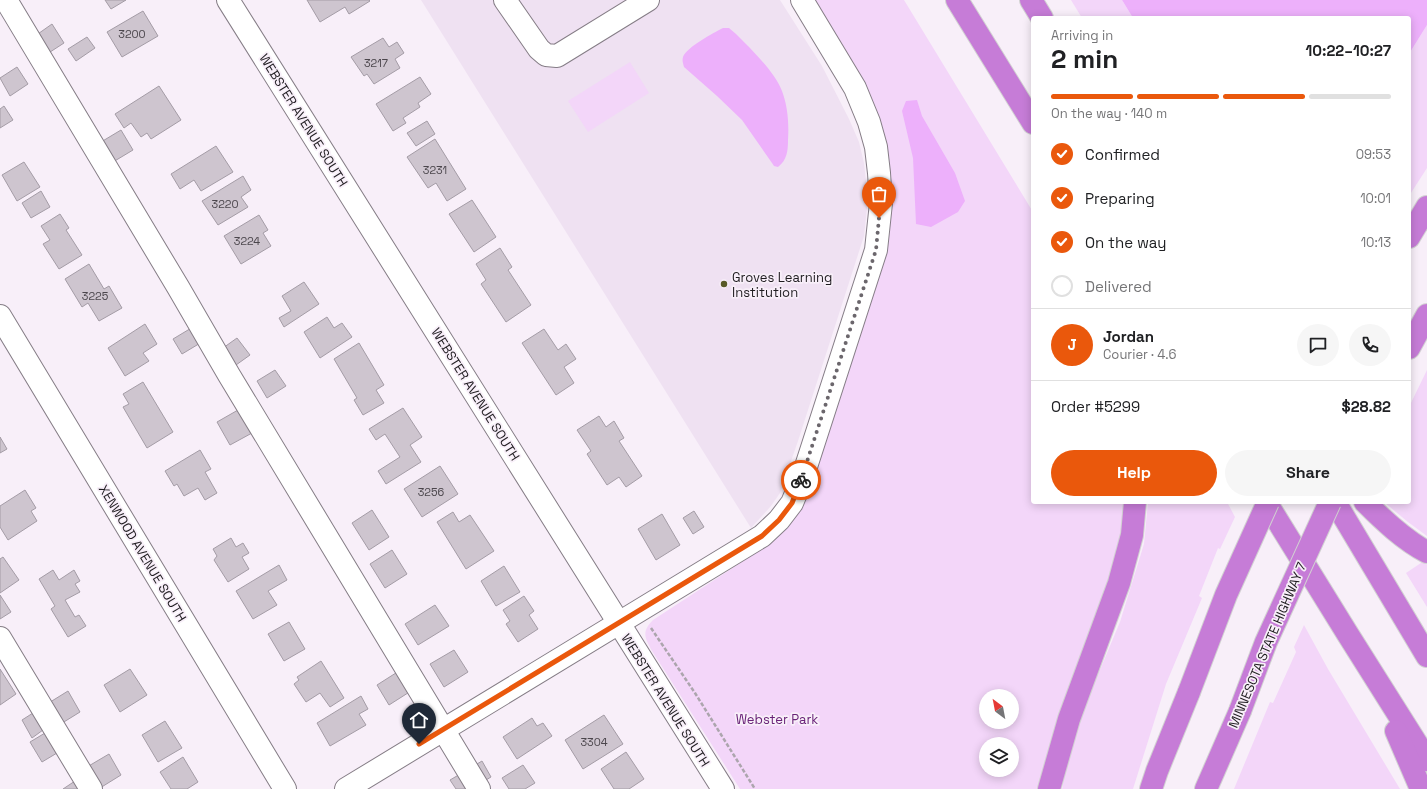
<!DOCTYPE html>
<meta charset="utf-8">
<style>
body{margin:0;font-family:"Space Grotesk",sans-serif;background:#f6f6f6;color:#202124;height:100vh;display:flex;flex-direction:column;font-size:15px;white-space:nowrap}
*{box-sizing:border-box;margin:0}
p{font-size:13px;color:#757577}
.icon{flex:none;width:22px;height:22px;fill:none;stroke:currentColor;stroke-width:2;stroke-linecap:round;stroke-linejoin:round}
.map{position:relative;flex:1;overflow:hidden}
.drawer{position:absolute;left:1031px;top:16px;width:380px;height:488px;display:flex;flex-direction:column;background:#fff;border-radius:4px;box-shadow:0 2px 10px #0003}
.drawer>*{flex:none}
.needle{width:26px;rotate:328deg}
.buttons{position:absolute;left:979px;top:689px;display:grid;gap:8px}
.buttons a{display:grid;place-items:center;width:40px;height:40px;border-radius:50%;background:#fff;box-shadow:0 2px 10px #0003;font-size:20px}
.pin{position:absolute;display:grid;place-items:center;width:34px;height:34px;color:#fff;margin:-41px -17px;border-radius:50% 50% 50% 0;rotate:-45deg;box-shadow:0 0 4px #0007}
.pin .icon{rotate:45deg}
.courier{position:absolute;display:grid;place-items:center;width:40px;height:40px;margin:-20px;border:3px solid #ea580c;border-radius:50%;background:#fff;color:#222;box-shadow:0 1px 5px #0007}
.overview em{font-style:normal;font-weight:600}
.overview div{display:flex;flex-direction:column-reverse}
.overview{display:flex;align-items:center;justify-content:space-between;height:68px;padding:0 20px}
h1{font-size:26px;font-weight:600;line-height:30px}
.bar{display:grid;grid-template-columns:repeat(4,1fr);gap:6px 4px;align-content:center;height:48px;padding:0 20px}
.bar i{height:5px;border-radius:3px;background:#e0e0e0}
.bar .active{background:#ea580c}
.bar p{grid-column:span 4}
.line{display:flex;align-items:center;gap:10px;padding:0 20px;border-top:1px solid #e0e0e0}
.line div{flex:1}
.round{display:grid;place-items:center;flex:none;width:42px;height:42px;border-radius:21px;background:#f6f6f6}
ol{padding:0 20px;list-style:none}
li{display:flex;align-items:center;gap:12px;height:44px}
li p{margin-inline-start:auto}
li .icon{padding:4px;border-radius:50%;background:#ea580c;color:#fff;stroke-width:4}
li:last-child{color:#757577}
li i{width:22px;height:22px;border:2px solid #e0e0e0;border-radius:50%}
.button{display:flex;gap:8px;margin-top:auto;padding:8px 20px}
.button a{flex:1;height:46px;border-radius:24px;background:#ea580c;color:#fff;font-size:16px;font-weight:600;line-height:46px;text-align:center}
.button a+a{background:#f6f6f6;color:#202124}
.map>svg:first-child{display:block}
.built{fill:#efe1f2}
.green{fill:#f3d6f9;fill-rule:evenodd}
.water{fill:#edb0fb}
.building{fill:#cec5cf;stroke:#a49ca6}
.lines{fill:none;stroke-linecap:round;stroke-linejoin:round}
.minor-casing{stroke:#857d86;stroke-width:24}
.highway-casing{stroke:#d2d2d2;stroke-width:24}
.path{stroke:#aca5ad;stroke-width:2.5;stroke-dasharray:4 2;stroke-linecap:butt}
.minor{stroke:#fff;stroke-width:22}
.highway{stroke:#c67cd7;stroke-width:22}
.highway-bridge-casing{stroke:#d2d2d2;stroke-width:24;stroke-linecap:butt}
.highway-bridge{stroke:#c67cd7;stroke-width:22}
.done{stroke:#6b666c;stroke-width:4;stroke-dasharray:0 7.2}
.route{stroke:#ea580c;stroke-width:5}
.poi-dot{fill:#595a27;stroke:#f8eff9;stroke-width:1.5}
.labels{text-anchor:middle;stroke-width:3.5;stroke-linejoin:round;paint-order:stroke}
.number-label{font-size:11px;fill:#4b464c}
.street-label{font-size:13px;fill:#1f1c20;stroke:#f8eff9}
.poi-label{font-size:13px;fill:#1f1c20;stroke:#f8eff9;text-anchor:start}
.park-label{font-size:13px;fill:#692278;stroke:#f8eff9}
</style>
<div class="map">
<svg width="1427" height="789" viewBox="0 0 1427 789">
<rect width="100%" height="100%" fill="#f8eff9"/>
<!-- built -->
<path class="built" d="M421,0H780L822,66L849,119L859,142L864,163L868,199L864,236L798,441L780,493L771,506L751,528Z"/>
<!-- green -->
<g class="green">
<path d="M810,0H904L1033,212V502H1127L1120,541L1114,567L1040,789H740L652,651C645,638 641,632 653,620L774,541L781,534L793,517L891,198ZM986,696H1012V722H986ZM986,744H1012V770H986Z"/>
<path d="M1071,0H1122L1133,18H1082Z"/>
<path d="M1427,25V168L1409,196V54Z"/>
<path d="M630,62L649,93L588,132L568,101Z"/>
<path d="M1427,370V536L1408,522L1384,502H1409V407Z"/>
<path d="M1148,502H1227L1235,517L1220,549L1218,548L1199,596L1202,598L1166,684L1133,789H1062L1065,773L1081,715L1120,622L1144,544Z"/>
<path d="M1424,561L1427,563V607L1406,573Z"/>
<path d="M1304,625L1328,669L1400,789H1234L1270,702L1273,703L1296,652L1294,647Z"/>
</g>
<!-- water -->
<g class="water">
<path d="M1122,0H1427V25L1409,54V18H1133Z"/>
<path d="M723,28H729L736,34C750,48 775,72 782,91C788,107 789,124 788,140C788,151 787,160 778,167L774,166L772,163L742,120L717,96L684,67C683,63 682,61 683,57C687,47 713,33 723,28Z"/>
<path d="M917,100L922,116L955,173L965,201L958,212L931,227L916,224L913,158L902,111L906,101Z"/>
</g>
<!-- building -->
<g class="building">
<path d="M105,0H126L111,9Z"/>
<path d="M307,0H369L370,1L349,14L345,7L320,22Z"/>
<path d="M143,11L158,36L122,57L107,32Z"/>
<path d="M52,24L64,43L47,54L35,36Z"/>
<path d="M87,37L95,48L76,61L68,49Z"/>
<path d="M383,38L389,47L397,42L404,53L395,59L400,68L374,84L367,74L364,76L351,57Z"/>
<path d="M17,67L28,84L10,96L0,78Z"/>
<path d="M420,77L431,94L418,103L420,107L403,118L406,123L393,131L376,104Z"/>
<path d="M159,86L181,120L151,139L147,133L141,137L131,123L124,128L115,114Z"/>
<path d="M4,106L13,120L0,128V109Z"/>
<path d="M427,121L435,134L416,146L407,133Z"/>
<path d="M121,130L133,150L113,162L101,142Z"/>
<path d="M435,139L466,189L447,201L436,183L428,188L407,157Z"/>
<path d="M216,146L233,172L201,191L194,180L180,189L171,174Z"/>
<path d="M24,162L40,187L17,201L2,175Z"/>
<path d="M243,176L251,190L241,197L248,207L218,225L202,201Z"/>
<path d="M41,191L50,207L31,218L22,203Z"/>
<path d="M472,200L496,237L474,252L449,214Z"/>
<path d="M60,214L69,228L66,230L82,255L59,269L43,244L50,240L41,226Z"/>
<path d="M259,215L268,230L263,233L271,246L241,264L224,236Z"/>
<path d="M500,248L512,267L508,270L531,305L506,322L481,284L486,280L476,264Z"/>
<path d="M89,264L104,289L109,286L122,308L99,321L88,303L82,307L65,279Z"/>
<path d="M304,282L319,304L284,327L279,318L291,311L282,296Z"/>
<path d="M327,317L334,328L342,323L352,337L320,358L304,332Z"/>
<path d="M145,324L157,344L143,353L149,361L125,376L108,348Z"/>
<path d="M193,327L202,342L182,354L173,339Z"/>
<path d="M544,329L558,350L566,344L576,359L564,367L574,383L556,395L522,343Z"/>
<path d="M237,338L250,355L236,365L223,348Z"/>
<path d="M359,343L384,385L376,390L384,403L363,415L354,400L357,398L334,359Z"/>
<path d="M275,370L286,386L267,398L257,381Z"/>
<path d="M143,382L173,432L147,448L123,407L129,404L123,394Z"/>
<path d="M403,408L422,437L410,445L421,462L386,484L378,471L400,457L385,434L376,440L369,429Z"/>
<path d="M238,410L252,433L230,445L217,422Z"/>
<path d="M599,416L606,427L614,421L624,438L619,441L642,476L626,487L619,477L607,485L587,454L591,451L577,430Z"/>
<path d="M0,437L7,449L0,453Z"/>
<path d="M200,450L211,469L205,472L217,493L205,500L198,488L184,496L177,484L174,486L165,471Z"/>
<path d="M440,466L458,494L422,517L404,489Z"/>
<path d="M25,490L36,508L31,511L37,521L8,540L0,527V506Z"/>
<path d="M372,510L389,537L369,550L352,523Z"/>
<path d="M694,511L704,527L693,534L683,518Z"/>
<path d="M453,512L459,522L470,515L494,551L466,569L437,522Z"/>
<path d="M662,514L680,545L656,560L638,529Z"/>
<path d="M231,538L236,547L243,543L249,553L242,557L249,569L228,582L214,560L217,556L213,549Z"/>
<path d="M392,550L407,574L385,588L370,564Z"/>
<path d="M3,557L19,580L0,593V559Z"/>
<path d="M279,565L287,580L268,591L277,605L253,619L236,591Z"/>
<path d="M504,566L520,592L496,606L481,581Z"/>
<path d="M53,570L59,580L74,570L80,581L75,584L80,592L65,600L75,617L79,615L86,626L68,637L51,609L55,606L39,579Z"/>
<path d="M0,595L11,612L0,619Z"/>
<path d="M524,596L534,611L529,615L538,629L518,642L506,624L510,621L503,610Z"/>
<path d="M435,605L449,626L418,645L405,624Z"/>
<path d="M289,622L305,649L284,661L268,634Z"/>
<path d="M454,650L468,672L444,687L430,664Z"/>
<path d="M321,661L344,698L330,707L320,693L306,702L294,684L299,680L297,677Z"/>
<path d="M0,669L16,694L0,705Z"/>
<path d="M130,669L147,695L120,712L104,685Z"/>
<path d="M399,671L411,691L389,705L377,685Z"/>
<path d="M68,691L80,712L59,725L47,704Z"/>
<path d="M361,696L368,709L359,714L366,725L330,746L317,723Z"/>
<path d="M33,713L43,730L32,738L22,720Z"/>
<path d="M604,715L623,744L583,769L565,740Z"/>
<path d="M532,718L537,726L543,723L552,736L517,759L503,737Z"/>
<path d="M165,721L182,748L158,762L142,735Z"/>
<path d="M45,733L57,753L42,762L30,742Z"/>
<path d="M626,752L644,779L629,789H614L601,769Z"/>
<path d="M109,754L121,775L100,788L87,767Z"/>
<path d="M183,757L198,782L187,789H171L160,772Z"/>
<path d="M482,761L491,777L481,783L472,767Z"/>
<path d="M523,765L535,783L525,789H509L502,778Z"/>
<path d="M462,773L473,789H456L450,780Z"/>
<path d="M75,781L79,789H63Z"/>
</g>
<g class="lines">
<!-- minor casing -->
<g class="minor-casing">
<g id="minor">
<path d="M6,0L178,287L229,375L479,789"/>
<path d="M228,0C395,262 557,527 723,789"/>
<path d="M505,0L539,49L546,55L557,56L648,0"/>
<path d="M0,316L285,789"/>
<path d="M0,638L91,789"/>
<path d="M346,789L762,536L779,520L792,503L802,479L876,250L881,203L879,173L876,147L869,122L855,88L802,0"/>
</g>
</g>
<!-- highway casing -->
<g class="highway-casing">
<g id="highway">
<path d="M957,0L1033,123"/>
<path d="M1031,0L1042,18"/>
<path d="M1409,237L1427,207"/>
<path d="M1409,348L1427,315"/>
<path d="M1266,502L1347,633L1427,760"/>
<path d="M1335,502L1427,656"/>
<path d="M1365,502C1383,520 1404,540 1427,552"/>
<path d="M1396,731L1421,789"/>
<path d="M1049,789L1069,719L1119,583L1132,535L1135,502"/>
<path d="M1151,789L1157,771L1189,692"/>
<path d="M1206,789L1240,711"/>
</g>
</g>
<!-- path -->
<path class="path" d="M651,628L695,693L755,789"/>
<!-- minor -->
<use href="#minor" class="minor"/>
<!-- highway -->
<use href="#highway" class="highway"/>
<!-- highway-bridge casing -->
<g class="highway-bridge-casing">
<g id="highway-bridge">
<path d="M1189,692L1226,595L1268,502"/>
<path d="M1240,711L1266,642L1330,502"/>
</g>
</g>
<!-- highway-bridge -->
<use href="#highway-bridge" class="highway-bridge"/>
</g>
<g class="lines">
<!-- done -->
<path class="done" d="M801,480L876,250L879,218"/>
<!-- route -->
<path class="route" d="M419,744L762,536L779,520L792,503L801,480"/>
</g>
<!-- markers -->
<circle class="poi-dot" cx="724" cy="284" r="4"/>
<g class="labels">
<!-- number labels -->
<g class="number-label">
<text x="132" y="38">3200</text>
<text x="376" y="67">3217</text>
<text x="435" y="174">3231</text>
<text x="225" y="208">3220</text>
<text x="247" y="245">3224</text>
<text x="95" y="300">3225</text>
<text x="431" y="496">3256</text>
<text x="594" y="746">3304</text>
</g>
<!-- street labels -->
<g class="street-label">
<text transform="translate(304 120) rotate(58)" y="5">WEBSTER AVENUE SOUTH</text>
<text transform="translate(476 394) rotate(58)" y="5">WEBSTER AVENUE SOUTH</text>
<text transform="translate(143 553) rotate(59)" y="5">XENWOOD AVENUE SOUTH</text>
<text transform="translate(1267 645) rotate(-67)" y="5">MINNESOTA STATE HIGHWAY 7</text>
<text transform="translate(666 700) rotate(58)" y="5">WEBSTER AVENUE SOUTH</text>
</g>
<!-- poi labels -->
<g class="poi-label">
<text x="732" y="282">Groves Learning<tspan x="732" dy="15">Institution</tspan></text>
</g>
<!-- park labels -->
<g class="park-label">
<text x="777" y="724">Webster Park</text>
</g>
</g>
</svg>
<div class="buttons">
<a><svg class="needle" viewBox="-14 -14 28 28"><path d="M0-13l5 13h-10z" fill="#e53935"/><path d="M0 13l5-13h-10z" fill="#757577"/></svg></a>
<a><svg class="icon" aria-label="layers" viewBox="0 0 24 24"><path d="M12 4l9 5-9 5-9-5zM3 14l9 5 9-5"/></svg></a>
</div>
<div class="pin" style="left:879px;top:218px;background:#ea580c"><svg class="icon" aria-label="bag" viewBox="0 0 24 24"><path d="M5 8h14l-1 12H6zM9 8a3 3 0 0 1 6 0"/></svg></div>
<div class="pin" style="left:419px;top:744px;background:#1f2937"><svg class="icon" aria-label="home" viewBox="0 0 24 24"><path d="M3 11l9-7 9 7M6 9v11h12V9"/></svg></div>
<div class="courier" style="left:801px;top:480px"><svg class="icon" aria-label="bike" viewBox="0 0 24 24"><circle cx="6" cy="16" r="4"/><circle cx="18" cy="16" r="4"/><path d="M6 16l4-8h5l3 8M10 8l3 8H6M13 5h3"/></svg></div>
<section class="drawer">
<div class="overview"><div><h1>2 min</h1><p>Arriving in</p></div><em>10:22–10:27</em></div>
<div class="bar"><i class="active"></i><i class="active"></i><i class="active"></i><i></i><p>On the way · 140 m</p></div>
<ol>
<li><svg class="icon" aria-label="check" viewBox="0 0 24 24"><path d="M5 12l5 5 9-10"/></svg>Confirmed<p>09:53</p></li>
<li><svg class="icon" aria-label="check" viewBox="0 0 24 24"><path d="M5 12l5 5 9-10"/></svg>Preparing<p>10:01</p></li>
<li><svg class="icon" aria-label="check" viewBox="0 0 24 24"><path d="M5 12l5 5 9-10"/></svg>On the way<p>10:13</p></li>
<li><i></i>Delivered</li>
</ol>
<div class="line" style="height:72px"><b class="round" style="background:#ea580c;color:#fff">J</b><div><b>Jordan</b><p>Courier · 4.6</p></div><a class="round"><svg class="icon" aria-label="chat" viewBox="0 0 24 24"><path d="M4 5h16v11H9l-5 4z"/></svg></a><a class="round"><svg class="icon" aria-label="phone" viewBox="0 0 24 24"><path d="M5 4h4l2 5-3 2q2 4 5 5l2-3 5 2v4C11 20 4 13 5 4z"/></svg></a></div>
<div class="line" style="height:52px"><div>Order #5299</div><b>$28.82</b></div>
<div class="button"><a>Help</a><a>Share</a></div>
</section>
</div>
